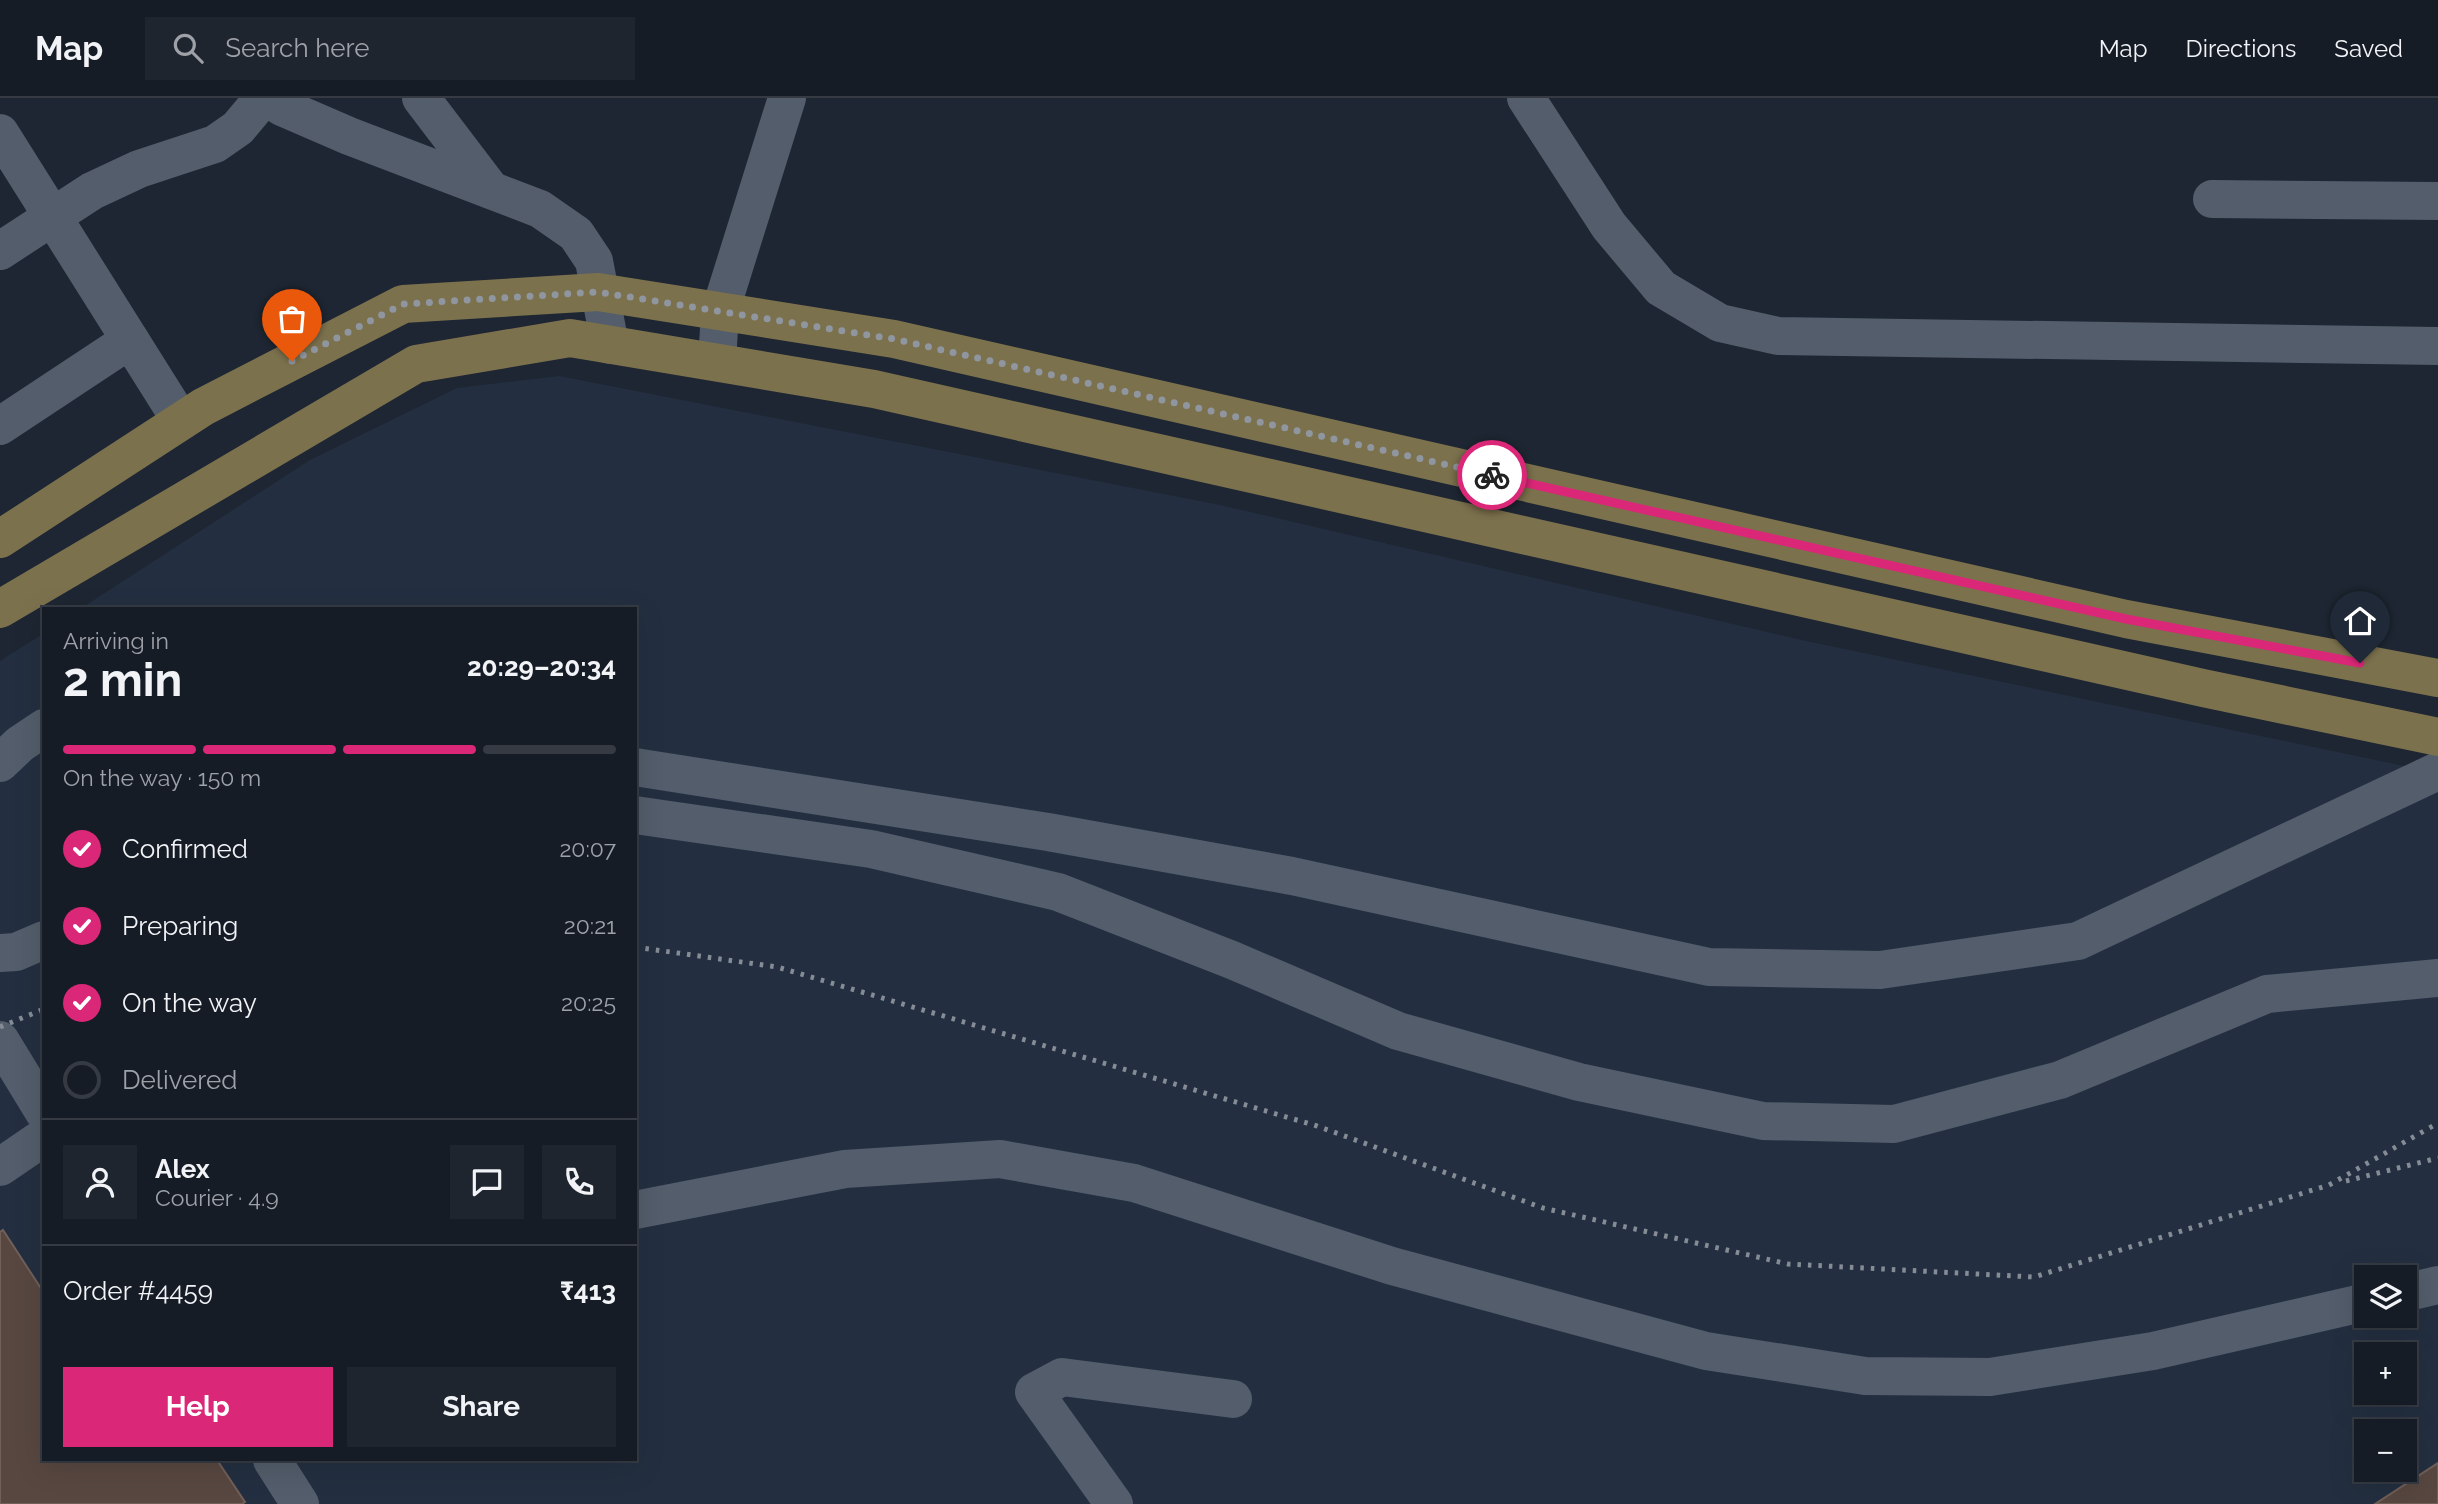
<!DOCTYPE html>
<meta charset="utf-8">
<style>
body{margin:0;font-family:Raleway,sans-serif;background:#1f252e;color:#f1f3f6;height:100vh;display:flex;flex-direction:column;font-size:26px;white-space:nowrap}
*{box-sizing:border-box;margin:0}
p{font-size:23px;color:#9ea1a7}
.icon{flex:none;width:38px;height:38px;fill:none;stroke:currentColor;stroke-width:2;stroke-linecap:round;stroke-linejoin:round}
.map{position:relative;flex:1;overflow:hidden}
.details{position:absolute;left:42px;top:509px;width:595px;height:854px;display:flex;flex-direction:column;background:#161c26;border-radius:0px;box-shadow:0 7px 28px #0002,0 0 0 2px #353a43}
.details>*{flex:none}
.controls{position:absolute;left:2354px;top:1167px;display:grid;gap:14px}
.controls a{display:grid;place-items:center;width:63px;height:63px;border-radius:0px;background:#161c26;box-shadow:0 7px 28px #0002,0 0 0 2px #353a43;font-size:35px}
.pin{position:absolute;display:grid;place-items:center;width:60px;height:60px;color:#fff;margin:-72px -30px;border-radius:50% 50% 50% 0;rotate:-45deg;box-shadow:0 0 7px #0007}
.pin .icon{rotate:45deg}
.courier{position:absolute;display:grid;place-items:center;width:70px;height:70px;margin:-35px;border:5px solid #db2777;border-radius:50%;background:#fff;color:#222;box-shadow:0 2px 9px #0007}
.headline em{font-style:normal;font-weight:700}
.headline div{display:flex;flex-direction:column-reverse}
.headline{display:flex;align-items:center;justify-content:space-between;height:119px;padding:0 21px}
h1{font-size:46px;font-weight:700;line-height:52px}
.bar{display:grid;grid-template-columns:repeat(4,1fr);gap:10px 7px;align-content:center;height:84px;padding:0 21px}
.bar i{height:9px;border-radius:5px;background:#353a43}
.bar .active{background:#db2777}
.bar p{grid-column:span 4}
.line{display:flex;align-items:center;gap:18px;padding:0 21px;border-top:2px solid #353a43}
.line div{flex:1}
.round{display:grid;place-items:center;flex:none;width:74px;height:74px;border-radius:0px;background:#1f252e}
ol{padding:0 21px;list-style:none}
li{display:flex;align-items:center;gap:21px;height:77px}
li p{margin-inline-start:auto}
li .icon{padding:7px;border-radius:50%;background:#db2777;color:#fff;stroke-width:4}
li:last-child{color:#9ea1a7}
li i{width:38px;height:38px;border:4px solid #353a43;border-radius:50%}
.primary-button{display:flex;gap:14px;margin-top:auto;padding:14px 21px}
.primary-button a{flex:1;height:80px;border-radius:0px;background:#db2777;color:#fff;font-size:28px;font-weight:700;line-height:80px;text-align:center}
.primary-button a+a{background:#1f252e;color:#f1f3f6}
header{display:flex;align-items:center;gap:42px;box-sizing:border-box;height:98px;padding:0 35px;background:#161c26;border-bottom:2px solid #353a43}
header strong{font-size:33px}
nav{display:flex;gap:38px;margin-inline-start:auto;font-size:24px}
.search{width:490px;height:63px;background:#1f252e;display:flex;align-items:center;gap:18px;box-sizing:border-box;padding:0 24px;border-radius:0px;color:#9ea1a7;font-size:26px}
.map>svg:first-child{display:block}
.built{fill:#232f40;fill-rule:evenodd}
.building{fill:#584741;stroke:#715f58;stroke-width:2}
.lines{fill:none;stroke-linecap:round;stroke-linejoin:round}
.minor{stroke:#535d6b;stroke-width:38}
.major{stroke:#7c714d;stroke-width:38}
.rail{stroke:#858c96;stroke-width:5;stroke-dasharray:3.5 7;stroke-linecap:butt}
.done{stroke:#9096a0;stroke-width:7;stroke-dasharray:0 12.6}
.route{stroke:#db2777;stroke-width:9}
</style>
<header>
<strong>Map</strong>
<div class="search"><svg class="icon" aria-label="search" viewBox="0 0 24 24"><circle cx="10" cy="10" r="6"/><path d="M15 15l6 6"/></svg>Search here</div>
<nav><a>Map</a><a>Directions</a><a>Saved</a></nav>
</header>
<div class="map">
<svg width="2438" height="1406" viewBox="0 0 2438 1406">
<rect width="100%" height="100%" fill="#1d2632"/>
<!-- built -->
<path class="built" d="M559,278L1220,407L1806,543L2438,675V1406H0V563L44,535V1362H635V511H80L310,362L457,290ZM2366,1180H2404V1218H2366ZM2366,1256H2404V1295H2366ZM2366,1334H2404V1372H2366Z"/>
<!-- building -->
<g class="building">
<path d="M3,1132L44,1195V1362H217L245,1404L242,1406H0V1134Z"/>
<path d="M2438,1365V1406H2375Z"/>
</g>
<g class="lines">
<!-- minor -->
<g class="minor">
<path d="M268,0L282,9L349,38L540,111L576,136L594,163L610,247"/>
<path d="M421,0L491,92"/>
<path d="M1526,0L1609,128L1661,190L1720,225L1778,238L2438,248"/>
<path d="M0,35L181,323"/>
<path d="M2212,101L2438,103"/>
<path d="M0,153L92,93L139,71L215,46L238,30L263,0"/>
<path d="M717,264L720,214L787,0"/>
<path d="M0,328L130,242"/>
<path d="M0,665L20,646L44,630"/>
<path d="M635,669L1048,734L1292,778L1709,869L1880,872L2078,843L2438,673"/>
<path d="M635,717L871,751L1058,794L1232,862L1398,933L1579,984L1763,1023L1894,1026L2060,982L2267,896L2438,880"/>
<path d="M0,855L16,854L44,842"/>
<path d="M0,942L44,1014"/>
<path d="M0,1069L44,1039"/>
<path d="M635,1112L845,1071L1000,1061L1134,1085L1392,1168L1706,1253L1865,1278L1990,1279L2153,1253L2366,1204"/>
<path d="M2404,1195L2438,1187"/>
<path d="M272,1362L300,1406"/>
<path d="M1114,1406L1034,1294L1062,1279L1233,1301"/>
</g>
<!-- major -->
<g class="major">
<path d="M0,441L203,309L403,206L598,194L894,241L2126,521L2438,580"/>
<path d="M0,511L416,266L570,240L874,291L2203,590L2438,639"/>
</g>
<!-- rail -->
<g class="rail">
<path d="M635,849L777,869L1317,1028L1543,1110L1788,1166L2034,1179L2329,1087L2438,1025"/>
<path d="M0,929L44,911"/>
<path d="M2346,1083L2438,1060"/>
</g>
</g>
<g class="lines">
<!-- done -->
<path class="done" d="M292,263L403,206L598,194L894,241L1492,377"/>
<!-- route -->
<path class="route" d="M1492,377L2126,521L2360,565"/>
</g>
</svg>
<div class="controls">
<a><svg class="icon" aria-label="layers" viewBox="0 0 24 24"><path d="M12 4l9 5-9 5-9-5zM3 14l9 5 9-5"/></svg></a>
<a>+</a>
<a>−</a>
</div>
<div class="pin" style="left:292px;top:263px;background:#ea580c"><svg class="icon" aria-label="bag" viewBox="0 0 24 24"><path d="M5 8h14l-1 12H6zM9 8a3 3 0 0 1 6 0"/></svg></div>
<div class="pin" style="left:2360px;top:565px;background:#1f2937"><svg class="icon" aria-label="home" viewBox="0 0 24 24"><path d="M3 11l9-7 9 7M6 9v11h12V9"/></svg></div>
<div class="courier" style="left:1492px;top:377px"><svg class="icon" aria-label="bike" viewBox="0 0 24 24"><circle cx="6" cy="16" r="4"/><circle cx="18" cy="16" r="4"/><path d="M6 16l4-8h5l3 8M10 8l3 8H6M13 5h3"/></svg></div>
<section class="details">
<div class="headline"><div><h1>2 min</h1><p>Arriving in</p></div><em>20:29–20:34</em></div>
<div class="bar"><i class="active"></i><i class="active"></i><i class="active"></i><i></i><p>On the way · 150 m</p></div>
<ol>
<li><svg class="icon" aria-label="check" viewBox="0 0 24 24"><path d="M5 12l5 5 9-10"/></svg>Confirmed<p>20:07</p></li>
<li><svg class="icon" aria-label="check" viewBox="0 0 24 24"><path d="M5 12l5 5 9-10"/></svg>Preparing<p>20:21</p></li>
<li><svg class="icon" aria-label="check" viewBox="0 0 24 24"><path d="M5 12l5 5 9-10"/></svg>On the way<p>20:25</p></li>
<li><i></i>Delivered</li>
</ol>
<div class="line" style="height:126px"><a class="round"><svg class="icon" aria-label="person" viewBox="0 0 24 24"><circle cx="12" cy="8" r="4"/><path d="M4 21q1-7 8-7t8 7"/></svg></a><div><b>Alex</b><p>Courier · 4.9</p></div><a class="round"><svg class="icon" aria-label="chat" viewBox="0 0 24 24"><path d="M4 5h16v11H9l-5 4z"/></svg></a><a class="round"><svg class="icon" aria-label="phone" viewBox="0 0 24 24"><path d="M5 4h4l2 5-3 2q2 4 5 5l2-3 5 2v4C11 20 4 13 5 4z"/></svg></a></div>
<div class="line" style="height:91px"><div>Order #4459</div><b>₹413</b></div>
<div class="primary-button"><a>Help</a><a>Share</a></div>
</section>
</div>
